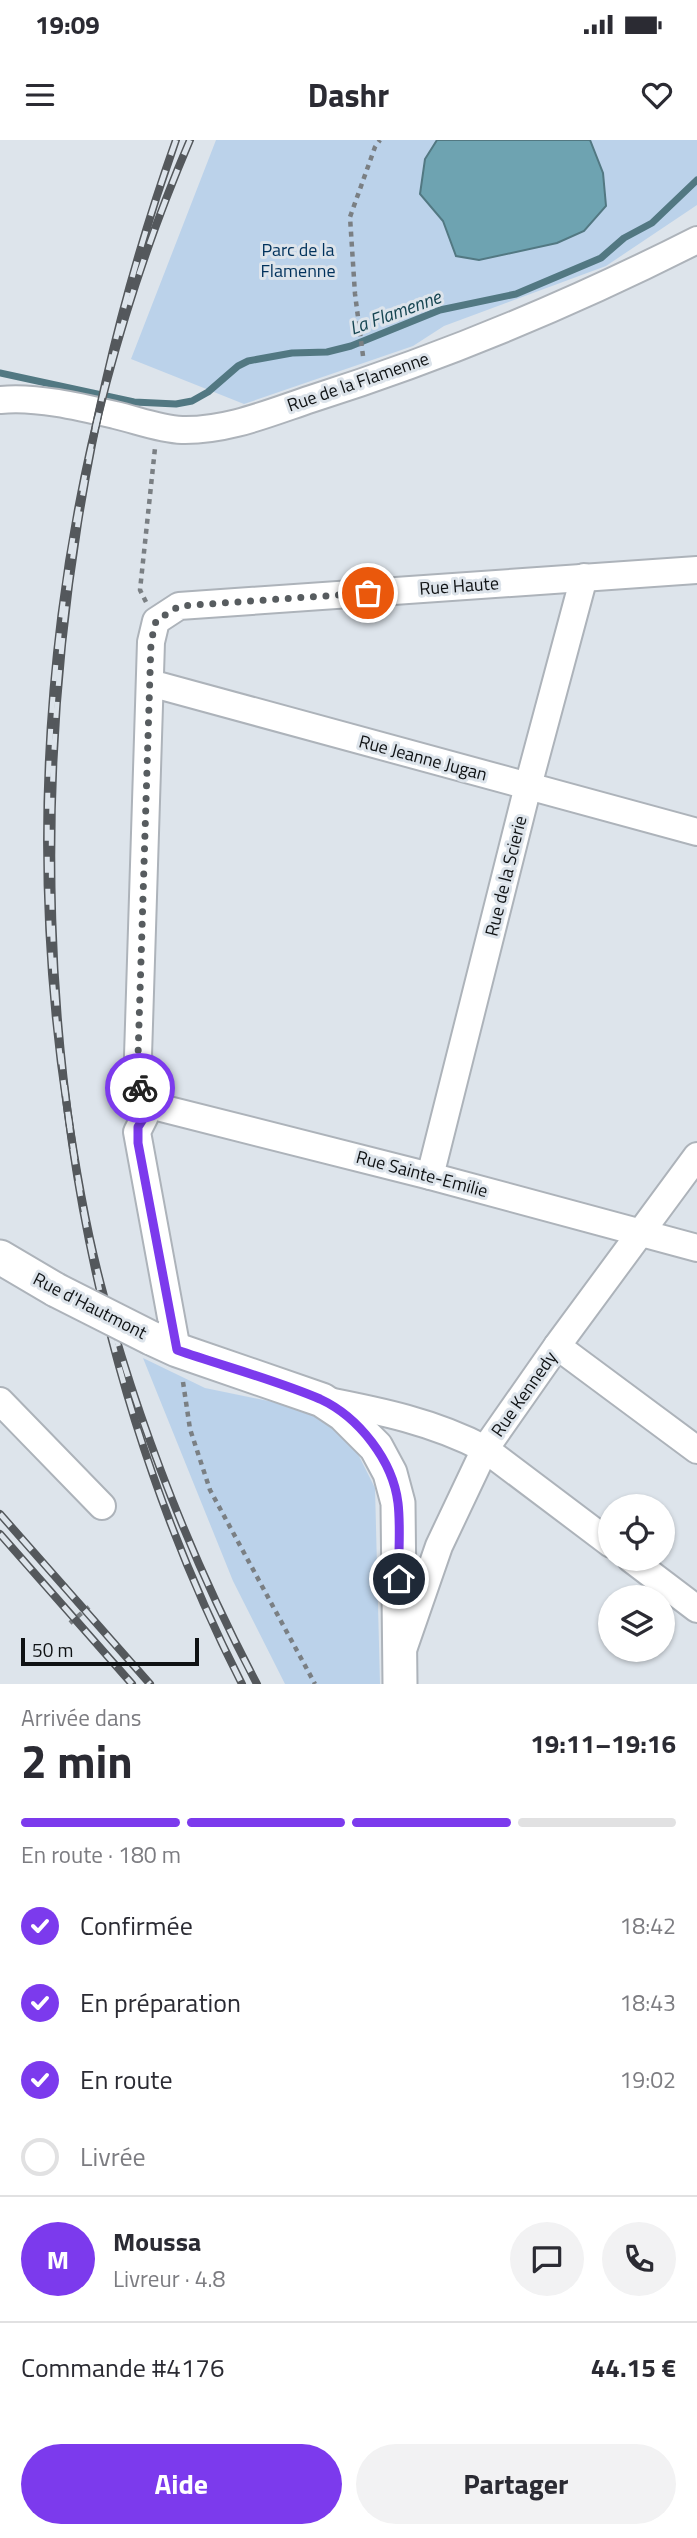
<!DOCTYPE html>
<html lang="fr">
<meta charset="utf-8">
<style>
body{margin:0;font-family:"Titillium Web",sans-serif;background:#f2f2f3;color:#2b2b33;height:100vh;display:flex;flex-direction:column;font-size:26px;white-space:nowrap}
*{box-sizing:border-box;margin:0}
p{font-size:23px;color:#7c7c81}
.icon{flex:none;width:38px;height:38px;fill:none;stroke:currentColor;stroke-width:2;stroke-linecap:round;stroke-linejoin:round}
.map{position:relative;height:1544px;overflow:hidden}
.details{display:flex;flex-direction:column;background:#fff;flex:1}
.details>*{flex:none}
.fabs{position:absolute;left:598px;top:1354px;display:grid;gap:14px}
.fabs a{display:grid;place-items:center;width:77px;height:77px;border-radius:50%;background:#fff;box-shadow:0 2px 5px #0004;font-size:35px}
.scale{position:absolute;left:21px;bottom:18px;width:178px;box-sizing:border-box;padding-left:7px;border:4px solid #0f1214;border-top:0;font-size:19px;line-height:24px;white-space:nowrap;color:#0f1214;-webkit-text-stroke:5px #dde4eb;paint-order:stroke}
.pin{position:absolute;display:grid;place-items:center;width:60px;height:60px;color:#fff;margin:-30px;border:4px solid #fff;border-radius:50%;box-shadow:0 2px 7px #0007}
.courier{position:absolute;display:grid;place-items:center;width:70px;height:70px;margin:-35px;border:5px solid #7c3aed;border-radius:50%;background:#fff;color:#222;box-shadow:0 2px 9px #0007}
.overview em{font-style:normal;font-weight:700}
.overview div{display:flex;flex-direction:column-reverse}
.overview{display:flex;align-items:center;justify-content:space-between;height:119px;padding:0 21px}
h1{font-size:46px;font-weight:700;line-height:52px}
.bar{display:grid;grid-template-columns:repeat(4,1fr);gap:10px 7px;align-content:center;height:84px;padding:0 21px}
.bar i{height:9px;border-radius:5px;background:#e1e1e2}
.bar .active{background:#7c3aed}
.bar p{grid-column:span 4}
.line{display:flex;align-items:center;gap:18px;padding:0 21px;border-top:2px solid #e1e1e2}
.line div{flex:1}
.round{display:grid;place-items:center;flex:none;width:74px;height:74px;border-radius:37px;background:#f2f2f3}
ol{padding:0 21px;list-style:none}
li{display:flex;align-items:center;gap:21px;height:77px}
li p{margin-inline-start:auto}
li .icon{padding:7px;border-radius:50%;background:#7c3aed;color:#fff;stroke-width:4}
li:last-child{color:#7c7c81}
li i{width:38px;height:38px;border:4px solid #e1e1e2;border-radius:50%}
.primary-button{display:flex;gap:14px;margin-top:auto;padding:14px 21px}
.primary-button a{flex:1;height:80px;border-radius:42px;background:#7c3aed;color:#fff;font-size:28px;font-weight:700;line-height:80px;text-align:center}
.primary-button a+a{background:#f2f2f3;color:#2b2b33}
.status{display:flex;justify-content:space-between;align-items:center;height:49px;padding:0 35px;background:#fff;direction:ltr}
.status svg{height:19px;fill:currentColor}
header{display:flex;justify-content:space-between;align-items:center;height:91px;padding:0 21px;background:#fff;font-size:32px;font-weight:700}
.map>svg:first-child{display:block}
.green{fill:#bbd2ea}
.water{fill:#6ea3b1;stroke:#527882;stroke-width:2}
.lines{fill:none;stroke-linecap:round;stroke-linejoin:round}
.stream{stroke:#527882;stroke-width:7}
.minor-casing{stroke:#adb3ba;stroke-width:30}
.tertiary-casing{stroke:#adb3ba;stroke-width:37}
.path{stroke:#7a7f83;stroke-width:4.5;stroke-dasharray:5 5;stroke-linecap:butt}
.minor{stroke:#fff;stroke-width:26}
.tertiary{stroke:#fff;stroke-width:33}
.rail-casing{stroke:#54585c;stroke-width:8}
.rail{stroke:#dde4eb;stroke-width:5;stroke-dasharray:16;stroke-linecap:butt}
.tertiary-bridge-casing{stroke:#adb3ba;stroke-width:37;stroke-linecap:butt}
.tertiary-bridge{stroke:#fff;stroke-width:33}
.done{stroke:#575c5f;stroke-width:7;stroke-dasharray:0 12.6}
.route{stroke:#7c3aed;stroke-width:9}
.labels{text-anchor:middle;stroke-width:6;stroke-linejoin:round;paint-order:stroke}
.park-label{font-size:18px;fill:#00315b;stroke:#dde4eb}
.street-label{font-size:18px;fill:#0f1214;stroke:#dde4eb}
.water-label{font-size:19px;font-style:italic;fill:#164551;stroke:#dde4eb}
</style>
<div class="status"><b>19:09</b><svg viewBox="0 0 49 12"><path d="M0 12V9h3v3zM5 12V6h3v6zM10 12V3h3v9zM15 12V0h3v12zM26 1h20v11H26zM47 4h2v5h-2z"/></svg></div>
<header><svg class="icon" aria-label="menu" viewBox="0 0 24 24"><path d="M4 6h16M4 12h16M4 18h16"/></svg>Dashr<svg class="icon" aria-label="heart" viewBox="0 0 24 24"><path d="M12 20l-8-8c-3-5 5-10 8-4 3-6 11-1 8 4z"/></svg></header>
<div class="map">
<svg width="697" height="1544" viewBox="0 0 697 1544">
<rect width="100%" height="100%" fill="#dde4eb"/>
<!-- green -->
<g class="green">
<path d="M216,0H697V65L606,126L444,186L413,206L244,264L131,219Z"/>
<path d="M143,1218L205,1248L308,1269L340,1291L358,1314L375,1348L380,1544H285L233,1441Z"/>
</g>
<!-- water -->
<path class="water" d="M437,0H590L603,33L606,66L584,91L557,103L479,120L456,116L443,81L420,54L425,19Z"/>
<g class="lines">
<!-- stream -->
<path class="stream" d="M0,233L134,262L176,264L192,261L208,252L238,226L248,221L292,213L327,212L351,206L440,170L516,154L601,118L624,98L652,83L697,40"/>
<!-- minor casing -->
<g class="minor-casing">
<g id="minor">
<path d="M0,260C35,256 81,267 115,275C137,280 159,289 182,290C227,291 269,273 311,259C443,217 573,163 697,100"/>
<path d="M150,543L697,692"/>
<path d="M145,967H157L430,1036L697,1108"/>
<path d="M430,1036L528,646L584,437"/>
<path d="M557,1206L697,1310"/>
<path d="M177,1210L137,992L145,976L138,937V916L151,502L156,481L179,466L697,430"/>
<path d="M323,1260C380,1271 434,1282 485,1309L611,1404"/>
<path d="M0,1261L102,1366"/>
<path d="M631,1419L697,1469"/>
<path d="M404,1507L439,1406L485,1309L557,1206L697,1016"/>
</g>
</g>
<!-- tertiary casing -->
<g class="tertiary-casing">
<g id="tertiary">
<path d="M0,1117L56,1150"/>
<path d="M151,1198L177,1210L322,1260L343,1274L376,1307L390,1333L398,1363L400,1544"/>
</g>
</g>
<!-- path -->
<g class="path">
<path d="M363,216L355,154L350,77L375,7L380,0"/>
<path d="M146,462L140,450L155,308"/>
<path d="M183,1242L190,1289L210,1350L315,1544"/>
<path d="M70,1483L89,1467"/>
</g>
<!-- minor -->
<use href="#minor" class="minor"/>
<!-- tertiary -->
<use href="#tertiary" class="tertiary"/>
<!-- rail casing -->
<g class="rail-casing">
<g id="rail">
<path d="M176,0C0,494 0,1069 242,1544"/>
<path d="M190,0C60,304 18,641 67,967C76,1031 87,1094 104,1156C141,1290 192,1421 257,1544"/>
<path d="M0,1374L150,1544"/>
<path d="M0,1394L132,1544"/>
</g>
</g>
<!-- rail -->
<use href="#rail" class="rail"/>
<!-- tertiary-bridge casing -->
<g class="tertiary-bridge-casing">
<path id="tertiary-bridge" d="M56,1150L151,1198"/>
</g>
<!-- tertiary-bridge -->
<use href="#tertiary-bridge" class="tertiary-bridge"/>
</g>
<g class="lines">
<!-- done -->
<path class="done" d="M140,948L138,916L151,502L156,481L179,466L368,453"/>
<!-- route -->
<path class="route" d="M140,948L145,976L138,987V1003L177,1210C223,1226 276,1240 320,1259C359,1277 393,1321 398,1363C401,1388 398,1414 399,1439"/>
</g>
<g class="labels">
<!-- park labels -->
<g class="park-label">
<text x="298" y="116">Parc de la<tspan x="298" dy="21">Flamenne</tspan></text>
</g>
<!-- street labels -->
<g class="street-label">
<text transform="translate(358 242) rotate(-19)" y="6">Rue de la Flamenne</text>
<text transform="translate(459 446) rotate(-4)" y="6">Rue Haute</text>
<text transform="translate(423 618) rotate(15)" y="6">Rue Jeanne Jugan</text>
<text transform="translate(506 736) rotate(-76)" y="6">Rue de la Scierie</text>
<text transform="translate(422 1034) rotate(15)" y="6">Rue Sainte-Emilie</text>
<text transform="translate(90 1166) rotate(27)" y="6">Rue d'Hautmont</text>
<text transform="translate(524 1254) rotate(-55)" y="6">Rue Kennedy</text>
</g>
<!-- water labels -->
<g class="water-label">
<text transform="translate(395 172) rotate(-20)" y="7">La Flamenne</text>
</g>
</g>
</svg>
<div class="fabs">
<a><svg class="icon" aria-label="locate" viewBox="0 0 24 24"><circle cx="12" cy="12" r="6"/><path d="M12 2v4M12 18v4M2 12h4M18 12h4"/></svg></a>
<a><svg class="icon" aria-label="layers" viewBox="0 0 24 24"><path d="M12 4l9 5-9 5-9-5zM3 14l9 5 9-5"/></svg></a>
</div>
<div class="scale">50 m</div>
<div class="pin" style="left:368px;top:453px;background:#ea580c"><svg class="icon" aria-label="bag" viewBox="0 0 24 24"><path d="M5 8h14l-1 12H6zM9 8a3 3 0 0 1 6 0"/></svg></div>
<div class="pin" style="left:399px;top:1439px;background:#1f2937"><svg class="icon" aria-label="home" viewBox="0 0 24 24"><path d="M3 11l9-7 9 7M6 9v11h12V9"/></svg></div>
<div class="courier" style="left:140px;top:948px"><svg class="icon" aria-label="bike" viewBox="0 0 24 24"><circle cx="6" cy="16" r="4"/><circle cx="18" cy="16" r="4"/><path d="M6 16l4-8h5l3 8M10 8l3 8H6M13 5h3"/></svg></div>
</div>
<section class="details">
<div class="overview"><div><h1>2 min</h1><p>Arrivée dans</p></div><em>19:11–19:16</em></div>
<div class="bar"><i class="active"></i><i class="active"></i><i class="active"></i><i></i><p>En route · 180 m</p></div>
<ol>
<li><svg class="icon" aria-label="check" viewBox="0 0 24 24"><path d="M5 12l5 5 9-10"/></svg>Confirmée<p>18:42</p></li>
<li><svg class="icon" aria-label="check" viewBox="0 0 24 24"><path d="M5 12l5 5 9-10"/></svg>En préparation<p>18:43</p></li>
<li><svg class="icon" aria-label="check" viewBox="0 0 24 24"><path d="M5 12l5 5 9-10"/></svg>En route<p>19:02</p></li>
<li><i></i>Livrée</li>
</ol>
<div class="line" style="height:126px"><b class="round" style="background:#7c3aed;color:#fff">M</b><div><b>Moussa</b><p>Livreur · 4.8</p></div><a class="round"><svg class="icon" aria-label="chat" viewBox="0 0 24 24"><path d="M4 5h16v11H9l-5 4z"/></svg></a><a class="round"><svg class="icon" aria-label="phone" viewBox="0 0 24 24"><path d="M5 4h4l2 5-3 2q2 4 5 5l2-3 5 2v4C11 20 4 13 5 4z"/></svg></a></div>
<div class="line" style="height:91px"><div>Commande #4176</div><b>44.15 €</b></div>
<div class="primary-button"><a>Aide</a><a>Partager</a></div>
</section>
